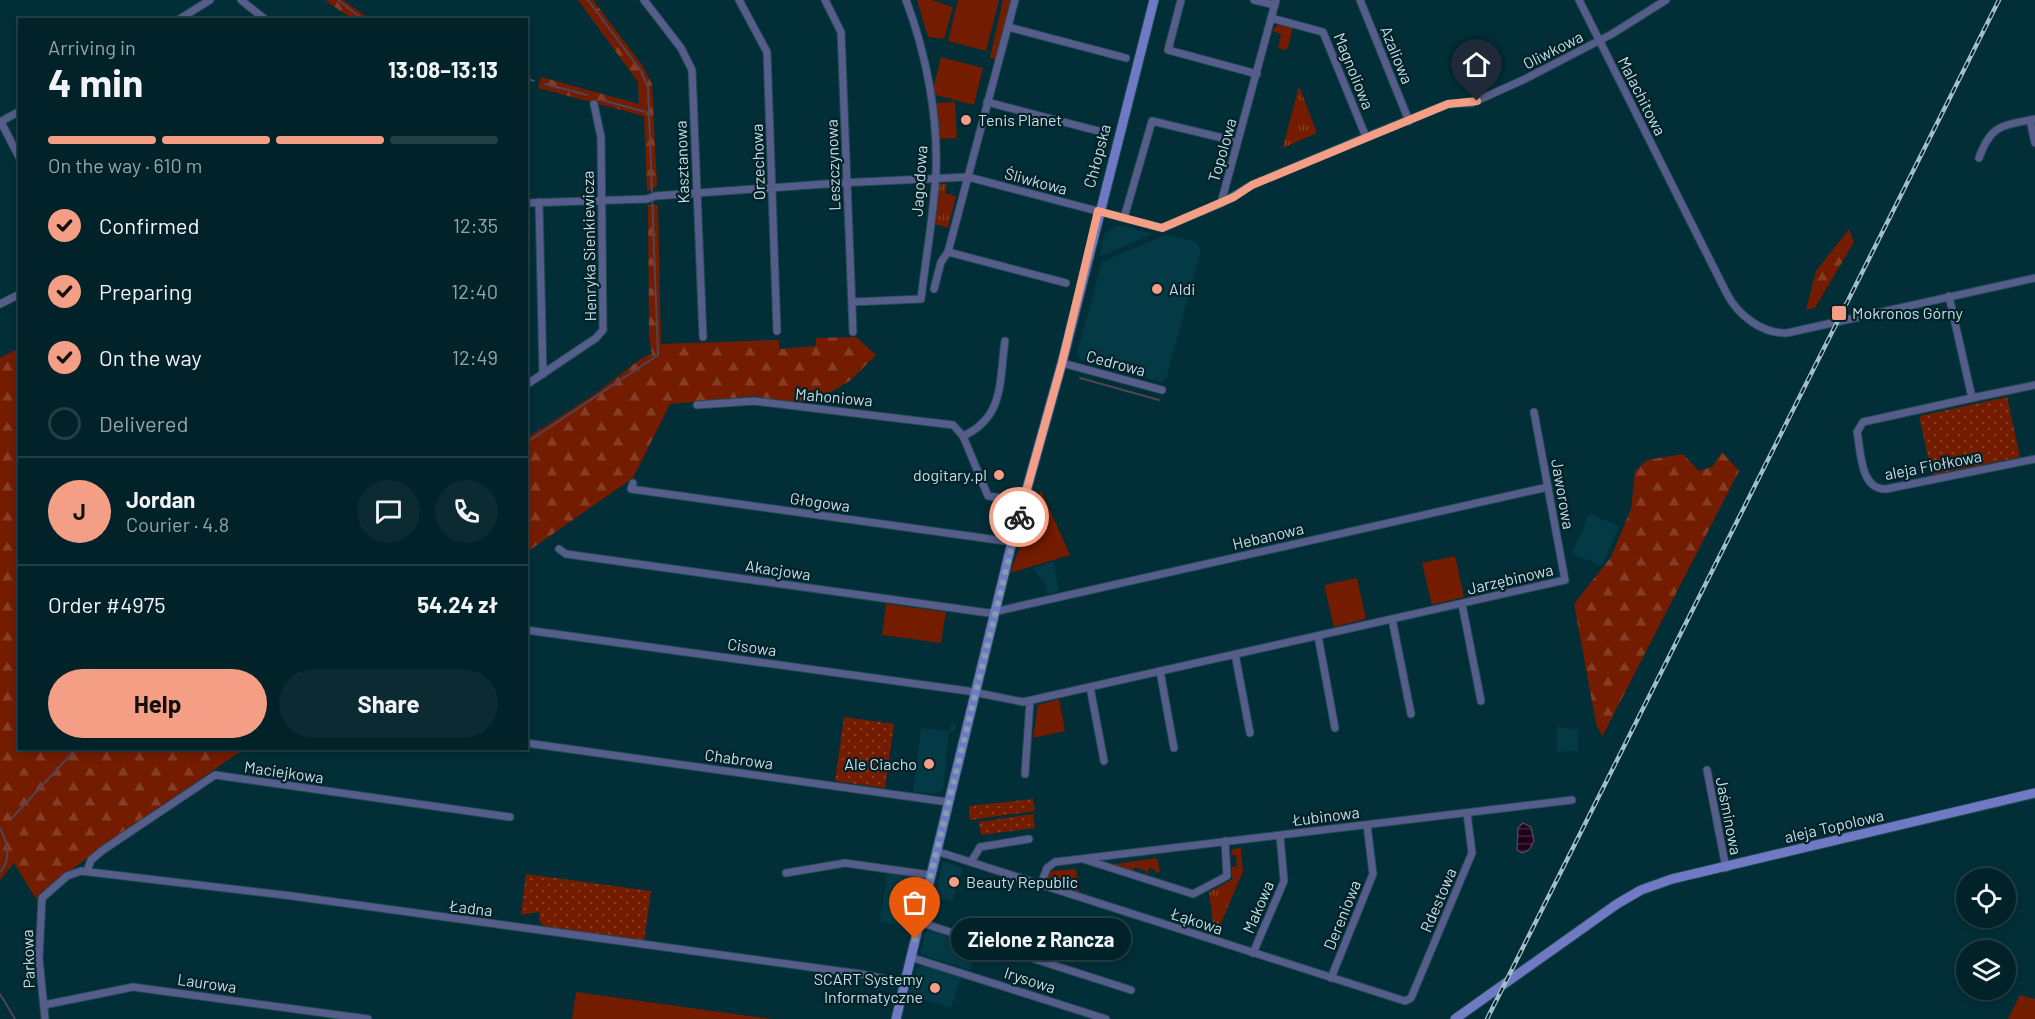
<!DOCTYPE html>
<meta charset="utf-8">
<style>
body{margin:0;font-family:Barlow,sans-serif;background:#0b2a31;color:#f1f3f6;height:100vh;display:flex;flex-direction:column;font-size:22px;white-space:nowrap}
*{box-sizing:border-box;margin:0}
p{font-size:20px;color:#96a4a8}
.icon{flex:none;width:33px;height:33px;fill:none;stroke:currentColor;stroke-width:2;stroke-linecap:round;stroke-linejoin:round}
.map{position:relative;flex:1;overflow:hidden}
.details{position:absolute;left:18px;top:18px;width:510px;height:732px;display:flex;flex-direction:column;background:#012229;border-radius:0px;box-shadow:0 3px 9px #0003,0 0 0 2px #233f46}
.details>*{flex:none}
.fabs{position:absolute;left:1956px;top:868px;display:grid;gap:12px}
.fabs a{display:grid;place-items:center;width:60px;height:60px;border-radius:50%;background:#012229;box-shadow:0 3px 9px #0003,0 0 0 2px #233f46;font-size:30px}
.pin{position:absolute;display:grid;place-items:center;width:51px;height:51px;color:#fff;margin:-62px -26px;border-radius:50% 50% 50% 0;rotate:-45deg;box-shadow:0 0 6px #0007}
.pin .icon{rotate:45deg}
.courier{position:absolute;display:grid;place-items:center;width:60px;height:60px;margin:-30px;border:4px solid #f49e86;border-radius:50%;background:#fff;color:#222;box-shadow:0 2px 8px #0007}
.bubble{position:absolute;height:42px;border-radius:21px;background:#012229;box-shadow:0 3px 9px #0003,0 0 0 2px #233f46;font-size:20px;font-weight:700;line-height:42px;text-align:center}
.summary em{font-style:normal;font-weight:700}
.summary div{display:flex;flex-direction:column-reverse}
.summary{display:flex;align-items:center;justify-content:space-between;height:102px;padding:0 30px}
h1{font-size:39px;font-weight:700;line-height:45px}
.bar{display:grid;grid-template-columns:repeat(4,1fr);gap:9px 6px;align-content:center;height:72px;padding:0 30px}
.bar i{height:8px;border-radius:4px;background:#233f46}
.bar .on{background:#f49e86}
.bar p{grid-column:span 4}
.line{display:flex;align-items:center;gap:15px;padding:0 30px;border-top:2px solid #233f46}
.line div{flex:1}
.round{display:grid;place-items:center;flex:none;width:63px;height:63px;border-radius:32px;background:#0b2a31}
ol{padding:0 30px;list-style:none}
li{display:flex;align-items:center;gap:18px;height:66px}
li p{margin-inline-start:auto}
li .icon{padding:6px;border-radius:50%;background:#f49e86;color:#111;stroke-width:4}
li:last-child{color:#96a4a8}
li i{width:33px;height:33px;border:3px solid #233f46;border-radius:50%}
.button{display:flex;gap:12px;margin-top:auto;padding:12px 30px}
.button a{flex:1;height:69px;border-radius:36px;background:#f49e86;color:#111;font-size:24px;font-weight:700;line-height:69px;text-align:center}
.button a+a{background:#0b2a31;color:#f1f3f6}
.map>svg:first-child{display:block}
.built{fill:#043a46}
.grass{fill:#731c00}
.forest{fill:url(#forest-firs)}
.park{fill:url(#park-tufts)}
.garden{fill:url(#garden-dots)}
.water{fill:url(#water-rules);stroke:#504457;stroke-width:1.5}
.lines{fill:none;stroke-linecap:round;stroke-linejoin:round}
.stream{stroke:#504457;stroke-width:2}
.street-casing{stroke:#204a53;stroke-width:9}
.secondary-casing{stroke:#204a53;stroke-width:11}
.street{stroke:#565d8b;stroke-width:7}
.secondary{stroke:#707ac4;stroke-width:9}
.rail-casing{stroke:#a0bfc7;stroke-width:4.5}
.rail{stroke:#052229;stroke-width:2;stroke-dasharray:7;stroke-linecap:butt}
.done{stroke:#80a1a9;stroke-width:6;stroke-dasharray:0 10.8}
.route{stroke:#f49e86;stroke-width:8}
.poi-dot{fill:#f49e86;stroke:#052229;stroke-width:2}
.labels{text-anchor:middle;stroke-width:4.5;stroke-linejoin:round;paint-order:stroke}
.street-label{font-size:16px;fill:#c4dfe7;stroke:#052229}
.poi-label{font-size:16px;fill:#c4dfe7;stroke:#052229;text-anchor:start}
</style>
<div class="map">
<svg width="2035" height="1019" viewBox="0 0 2035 1019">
<defs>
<pattern id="forest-firs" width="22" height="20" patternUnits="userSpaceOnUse" patternTransform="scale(1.5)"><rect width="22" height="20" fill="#731c00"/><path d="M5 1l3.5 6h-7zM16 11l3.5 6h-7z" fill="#853d25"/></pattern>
<pattern id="park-tufts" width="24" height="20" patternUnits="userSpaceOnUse" patternTransform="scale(1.5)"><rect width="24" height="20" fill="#731c00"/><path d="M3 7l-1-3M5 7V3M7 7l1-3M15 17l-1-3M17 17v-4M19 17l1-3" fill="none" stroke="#853d25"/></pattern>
<pattern id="garden-dots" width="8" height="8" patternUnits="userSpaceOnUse" patternTransform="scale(1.5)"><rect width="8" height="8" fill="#731c00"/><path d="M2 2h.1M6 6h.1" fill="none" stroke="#853d25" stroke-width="1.8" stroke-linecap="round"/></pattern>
<pattern id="water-rules" width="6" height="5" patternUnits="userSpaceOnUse" patternTransform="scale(1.5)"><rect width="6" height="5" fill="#1f0119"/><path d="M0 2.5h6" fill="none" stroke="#3e263a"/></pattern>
</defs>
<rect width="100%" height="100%" fill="#012e37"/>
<!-- built -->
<g class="built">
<path d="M1119,225L1153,234L1099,257L1105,233Z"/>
<path d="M1167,234L1197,242L1201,250L1166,379L1161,382L1081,360L1077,353L1102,262Z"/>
<path d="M1589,514L1619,526L1602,566L1572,554Z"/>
<path d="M1053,562L1059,591L1047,594L1043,578H1039L1033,568Z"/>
<path d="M951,723L956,724L955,732H949L943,789L935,794L913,792L921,728L949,731Z"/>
<path d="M1557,726L1578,730V751L1557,752Z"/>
<path d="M943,861L963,868L952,902L935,897Z"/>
<path d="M887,873L916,877L920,884L909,926L880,922Z"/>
<path d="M932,929L978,944L970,970L920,954L925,933Z"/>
<path d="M923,965L961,977L951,1008L909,995L916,969Z"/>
</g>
<!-- grass -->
<g class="grass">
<path d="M917,0H932L953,7L944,39L928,37Z"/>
<path d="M958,0H999L986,51L948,41Z"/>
<path d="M1003,0H1011L995,60L990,57Z"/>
<path d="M1279,23L1293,27L1288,48L1285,50L1278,48L1281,34L1272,31Z"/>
<path d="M941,57L983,68L974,105L932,94Z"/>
<path d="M955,102L957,138L940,139L934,103Z"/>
<path d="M1041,490L1070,555L1010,573Z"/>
<path d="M1455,556L1464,597L1432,605L1422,563Z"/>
<path d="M1357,578L1366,619L1334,627L1324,585Z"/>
<path d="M886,604L946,612L941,643L882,635Z"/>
<path d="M1059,699L1065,731L1033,738L1038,705Z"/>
<path d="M1241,848L1243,872L1239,881L1232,878L1231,867L1237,866L1236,855H1230L1233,849Z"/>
<path d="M1157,858L1160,872L1155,873V870L1149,868L1146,877V871L1135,867L1133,873L1108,865Z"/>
<path d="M1076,869L1079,892L1052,884L1047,878L1049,871Z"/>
<path d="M576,992L772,1019H572Z"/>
<path d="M2020,995L2035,999V1019H2008Z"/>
</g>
<!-- forest -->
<g class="forest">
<path d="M325,0H343L370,19H352Z"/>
<path d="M578,0H593L642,65L652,84L657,186L647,192L644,116L538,88L541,77L639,104L638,82Z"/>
<path d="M648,205H658L661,344L779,340L780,349L816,346V338L856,337L876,355L851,380L816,401L785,402L755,396L670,404L633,478L527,552V438L595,394L642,358L652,354L649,337Z"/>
<path d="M1849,229L1854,242L1815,308L1806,310L1816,271Z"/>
<path d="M19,348L20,748L244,749L99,849C78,866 55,880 36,899L14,863L0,880V358Z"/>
<path d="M1722,452L1739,471L1602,737L1596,723L1574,604L1611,557L1631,509L1635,471L1647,460L1683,454L1699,471L1712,467Z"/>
</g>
<!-- park -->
<g class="park">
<path d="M1299,86L1317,133L1283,148L1285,139Z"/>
<path d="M939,184H947L945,193L956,196L948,228L935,224Z"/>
<path d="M1233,879L1239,881L1215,937L1209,892Z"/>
</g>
<!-- garden -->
<g class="garden">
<path d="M2007,397L2020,457L1932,475L1919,416Z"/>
<path d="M844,717L894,724L885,788L835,781Z"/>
<path d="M1033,799L1035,811L970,820L969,806Z"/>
<path d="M1033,814L1035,828L981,835L979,822Z"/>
<path d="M526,874L651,891L644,941L544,927L539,920L540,912L521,915Z"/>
</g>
<!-- water -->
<path class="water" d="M1523,823L1531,827L1534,841L1529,850L1522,853L1517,850L1518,828Z"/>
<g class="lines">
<!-- stream -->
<g class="stream">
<path d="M338,0L364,20"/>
<path d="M526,78L534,81"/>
<path d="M545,84L587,95"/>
<path d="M602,100L649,113"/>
<path d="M1080,378L1159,400"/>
<path d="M526,443L658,355L648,87L641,71L588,0"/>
<path d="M12,818L77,748"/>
<path d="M0,828C8,843 12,859 0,872"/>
<path d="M0,994L15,1019"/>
</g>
<!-- street casing -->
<g class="street-casing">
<g id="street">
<path d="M241,0L266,20"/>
<path d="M644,0L681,48L692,70L703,337"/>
<path d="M739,0L767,52L777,331"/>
<path d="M825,0L841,32L853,332"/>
<path d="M1181,0L1168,50L1257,74"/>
<path d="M1254,0L1275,5"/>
<path d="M1360,0L1409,121"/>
<path d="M1579,0L1727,294C1738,315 1762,334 1787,333L2035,278"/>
<path d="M1271,18L1323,32L1366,137"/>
<path d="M178,20L210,0"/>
<path d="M1008,27L1126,58"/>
<path d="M987,102L1106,133"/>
<path d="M2030,120L2035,143"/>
<path d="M0,122L20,111"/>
<path d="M1,122L20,159"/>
<path d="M1979,158C1991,124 2002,126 2035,119"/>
<path d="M539,202L543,374"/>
<path d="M526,203L647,199L655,196L839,183L968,177L1162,228L1221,203L1276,0"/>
<path d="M1221,203L1252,185L1366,137L1448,104L1472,103L1525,79L1612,34L1666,0"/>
<path d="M1124,218L1152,121L1231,140"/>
<path d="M948,252L1066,283"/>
<path d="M934,289L941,262L948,252L1015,0"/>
<path d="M1949,296L1972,398L2035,385"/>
<path d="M852,302L921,299C926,256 934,214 936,171C938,115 926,53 906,0"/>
<path d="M0,304L20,294"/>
<path d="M1062,363L1162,390"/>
<path d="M526,385L596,338L603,330L601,137L594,104"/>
<path d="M1972,398L1863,422L1857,432C1861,451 1860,490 1886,489L2035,459"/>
<path d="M697,405L754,401L953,425L963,436L988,496L1023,502"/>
<path d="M963,436C1005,417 999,381 1005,341"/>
<path d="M633,483L631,489L1012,542"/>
<path d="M559,549L566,554L989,613L1548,487"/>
<path d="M1462,604L1481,701"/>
<path d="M1392,619L1411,714"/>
<path d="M526,630L968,691L1023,702L1565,580L1534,412"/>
<path d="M1318,636L1335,728"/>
<path d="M1235,654L1250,733"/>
<path d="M1160,671L1174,748"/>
<path d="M1090,687L1104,761"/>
<path d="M526,743L948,802"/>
<path d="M1707,770L1726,868"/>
<path d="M1025,774L1030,701"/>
<path d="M936,851L1405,1001L1411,998L1472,853L1467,813"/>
<path d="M1086,860L1193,894L1227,876L1225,841"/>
<path d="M971,862L980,847L1029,839"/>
<path d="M87,871L91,860L103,850L215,775L510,817"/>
<path d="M786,873L845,863L930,875"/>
<path d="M1041,884L1047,868L1055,862L1572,800"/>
<path d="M919,922L1131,990"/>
<path d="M1253,953L1284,881L1280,836"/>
<path d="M910,957L1106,1019"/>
<path d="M1331,978L1373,874L1367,825"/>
<path d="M44,1005L133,987L368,1019"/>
<path d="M45,1019L39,958L42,898L67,876L81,871L292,896L861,974L904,983"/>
</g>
</g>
<!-- secondary casing -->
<g class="secondary-casing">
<g id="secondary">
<path d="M896,1019L1012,542L1062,363L1154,0"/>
<path d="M1455,1019L1617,904L1641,890L1672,879L2035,793"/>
</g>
</g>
<!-- street -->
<use href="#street" class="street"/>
<!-- secondary -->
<use href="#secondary" class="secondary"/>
<!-- rail casing -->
<g class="rail-casing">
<path id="rail" d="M1487,1019L1999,0"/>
</g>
<!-- rail -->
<use href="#rail" class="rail"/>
</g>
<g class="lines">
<!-- done -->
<path class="done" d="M915,939L1019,517"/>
<!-- route -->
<path class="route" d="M1019,517L1062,363L1098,211L1162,228L1234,197L1252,185L1448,104L1477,101"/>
</g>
<!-- markers -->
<g class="poi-dot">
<circle cx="966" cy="120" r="6"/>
<circle cx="1157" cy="289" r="6"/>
<rect x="1831" y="305" width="16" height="16" rx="3"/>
<circle cx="999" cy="475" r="6"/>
<circle cx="929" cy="764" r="6"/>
<circle cx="954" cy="882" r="6"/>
<circle cx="935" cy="988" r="6"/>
</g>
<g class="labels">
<!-- street labels -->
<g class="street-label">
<text transform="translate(1553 50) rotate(-27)" y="6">Oliwkowa</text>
<text transform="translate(1397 55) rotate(68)" y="6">Azaliowa</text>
<text transform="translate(1354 71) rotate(68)" y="6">Magnoliowa</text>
<text transform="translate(1642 96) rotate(63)" y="6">Malachitowa</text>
<text transform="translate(1222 150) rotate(-74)" y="6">Topolowa</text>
<text transform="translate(1097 156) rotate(-75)" y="6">Chłopska</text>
<text transform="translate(682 162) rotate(-92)" y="6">Kasztanowa</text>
<text transform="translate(758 162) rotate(-92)" y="6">Orzechowa</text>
<text transform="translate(833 165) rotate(-92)" y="6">Leszczynowa</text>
<text transform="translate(919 181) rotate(-86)" y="6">Jagodowa</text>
<text transform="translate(1036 181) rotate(15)" y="6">Śliwkowa</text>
<text transform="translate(589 246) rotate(-91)" y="6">Henryka Sienkiewicza</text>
<text transform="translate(1116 363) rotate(15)" y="6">Cedrowa</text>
<text transform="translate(834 397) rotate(5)" y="6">Mahoniowa</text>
<text transform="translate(1933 465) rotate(-11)" y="6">aleja Fiołkowa</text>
<text transform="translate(1563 494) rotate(80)" y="6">Jaworowa</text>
<text transform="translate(820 502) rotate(8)" y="6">Głogowa</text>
<text transform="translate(1268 536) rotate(-13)" y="6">Hebanowa</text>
<text transform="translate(778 570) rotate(8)" y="6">Akacjowa</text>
<text transform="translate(1510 579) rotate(-13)" y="6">Jarzębinowa</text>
<text transform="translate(752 647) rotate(8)" y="6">Cisowa</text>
<text transform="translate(739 759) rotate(8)" y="6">Chabrowa</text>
<text transform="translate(284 772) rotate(8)" y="6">Maciejkowa</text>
<text transform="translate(1326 816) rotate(-7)" y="6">Łubinowa</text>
<text transform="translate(1729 816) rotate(79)" y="6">Jaśminowa</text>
<text transform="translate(1834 826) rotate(-13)" y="6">aleja Topolowa</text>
<text transform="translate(1438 900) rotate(-67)" y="6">Rdestowa</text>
<text transform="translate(1258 907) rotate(-67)" y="6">Makowa</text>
<text transform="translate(471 908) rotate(7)" y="6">Ładna</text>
<text transform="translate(1342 915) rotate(-68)" y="6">Dereniowa</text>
<text transform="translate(1197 921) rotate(18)" y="6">Łąkowa</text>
<text transform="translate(28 959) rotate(-92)" y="6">Parkowa</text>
<text transform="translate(1030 980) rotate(18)" y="6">Irysowa</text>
<text transform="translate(207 983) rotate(8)" y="6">Laurowa</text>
</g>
<!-- poi labels -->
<g class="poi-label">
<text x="978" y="126">Tenis Planet</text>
<text x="1169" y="295">Aldi</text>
<text x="1852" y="319">Mokronos Górny</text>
<text x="987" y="481" text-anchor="end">dogitary.pl</text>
<text x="917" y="770" text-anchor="end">Ale Ciacho</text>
<text x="966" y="888">Beauty Republic</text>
<text x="923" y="985" text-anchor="end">SCART Systemy<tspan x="923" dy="18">Informatyczne</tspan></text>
</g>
</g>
</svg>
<div class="fabs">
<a><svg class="icon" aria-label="locate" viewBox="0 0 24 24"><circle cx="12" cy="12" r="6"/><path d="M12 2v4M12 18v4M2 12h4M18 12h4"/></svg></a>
<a><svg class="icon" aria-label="layers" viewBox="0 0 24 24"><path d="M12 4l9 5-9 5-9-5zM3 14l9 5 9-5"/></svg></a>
</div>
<div class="pin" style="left:915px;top:939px;background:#ea580c"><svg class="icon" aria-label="bag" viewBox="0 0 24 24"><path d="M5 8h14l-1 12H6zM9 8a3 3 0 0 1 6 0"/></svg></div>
<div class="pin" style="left:1477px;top:101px;background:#1f2937"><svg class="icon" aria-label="home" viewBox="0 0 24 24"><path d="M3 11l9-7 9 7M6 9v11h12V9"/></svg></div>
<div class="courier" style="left:1019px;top:517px"><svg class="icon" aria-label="bike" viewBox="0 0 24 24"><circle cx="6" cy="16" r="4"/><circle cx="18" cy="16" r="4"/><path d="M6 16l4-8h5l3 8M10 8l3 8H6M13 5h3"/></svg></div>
<div class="bubble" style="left:951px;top:918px;width:180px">Zielone z Rancza</div>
<section class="details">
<div class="summary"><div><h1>4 min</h1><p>Arriving in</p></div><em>13:08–13:13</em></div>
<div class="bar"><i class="on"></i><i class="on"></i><i class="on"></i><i></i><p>On the way · 610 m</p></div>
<ol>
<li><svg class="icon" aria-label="check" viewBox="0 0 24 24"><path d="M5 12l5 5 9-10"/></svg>Confirmed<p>12:35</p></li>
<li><svg class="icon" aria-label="check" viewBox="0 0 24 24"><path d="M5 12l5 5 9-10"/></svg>Preparing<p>12:40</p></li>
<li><svg class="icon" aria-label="check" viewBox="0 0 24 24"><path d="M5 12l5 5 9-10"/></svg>On the way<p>12:49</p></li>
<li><i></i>Delivered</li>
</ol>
<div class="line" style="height:108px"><b class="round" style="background:#f49e86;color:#111">J</b><div><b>Jordan</b><p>Courier · 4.8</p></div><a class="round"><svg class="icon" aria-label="chat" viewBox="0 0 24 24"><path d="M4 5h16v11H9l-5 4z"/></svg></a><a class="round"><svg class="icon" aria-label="phone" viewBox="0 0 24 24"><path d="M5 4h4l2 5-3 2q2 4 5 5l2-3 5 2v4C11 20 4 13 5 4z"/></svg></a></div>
<div class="line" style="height:78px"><div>Order #4975</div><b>54.24 zł</b></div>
<div class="button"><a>Help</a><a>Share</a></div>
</section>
</div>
